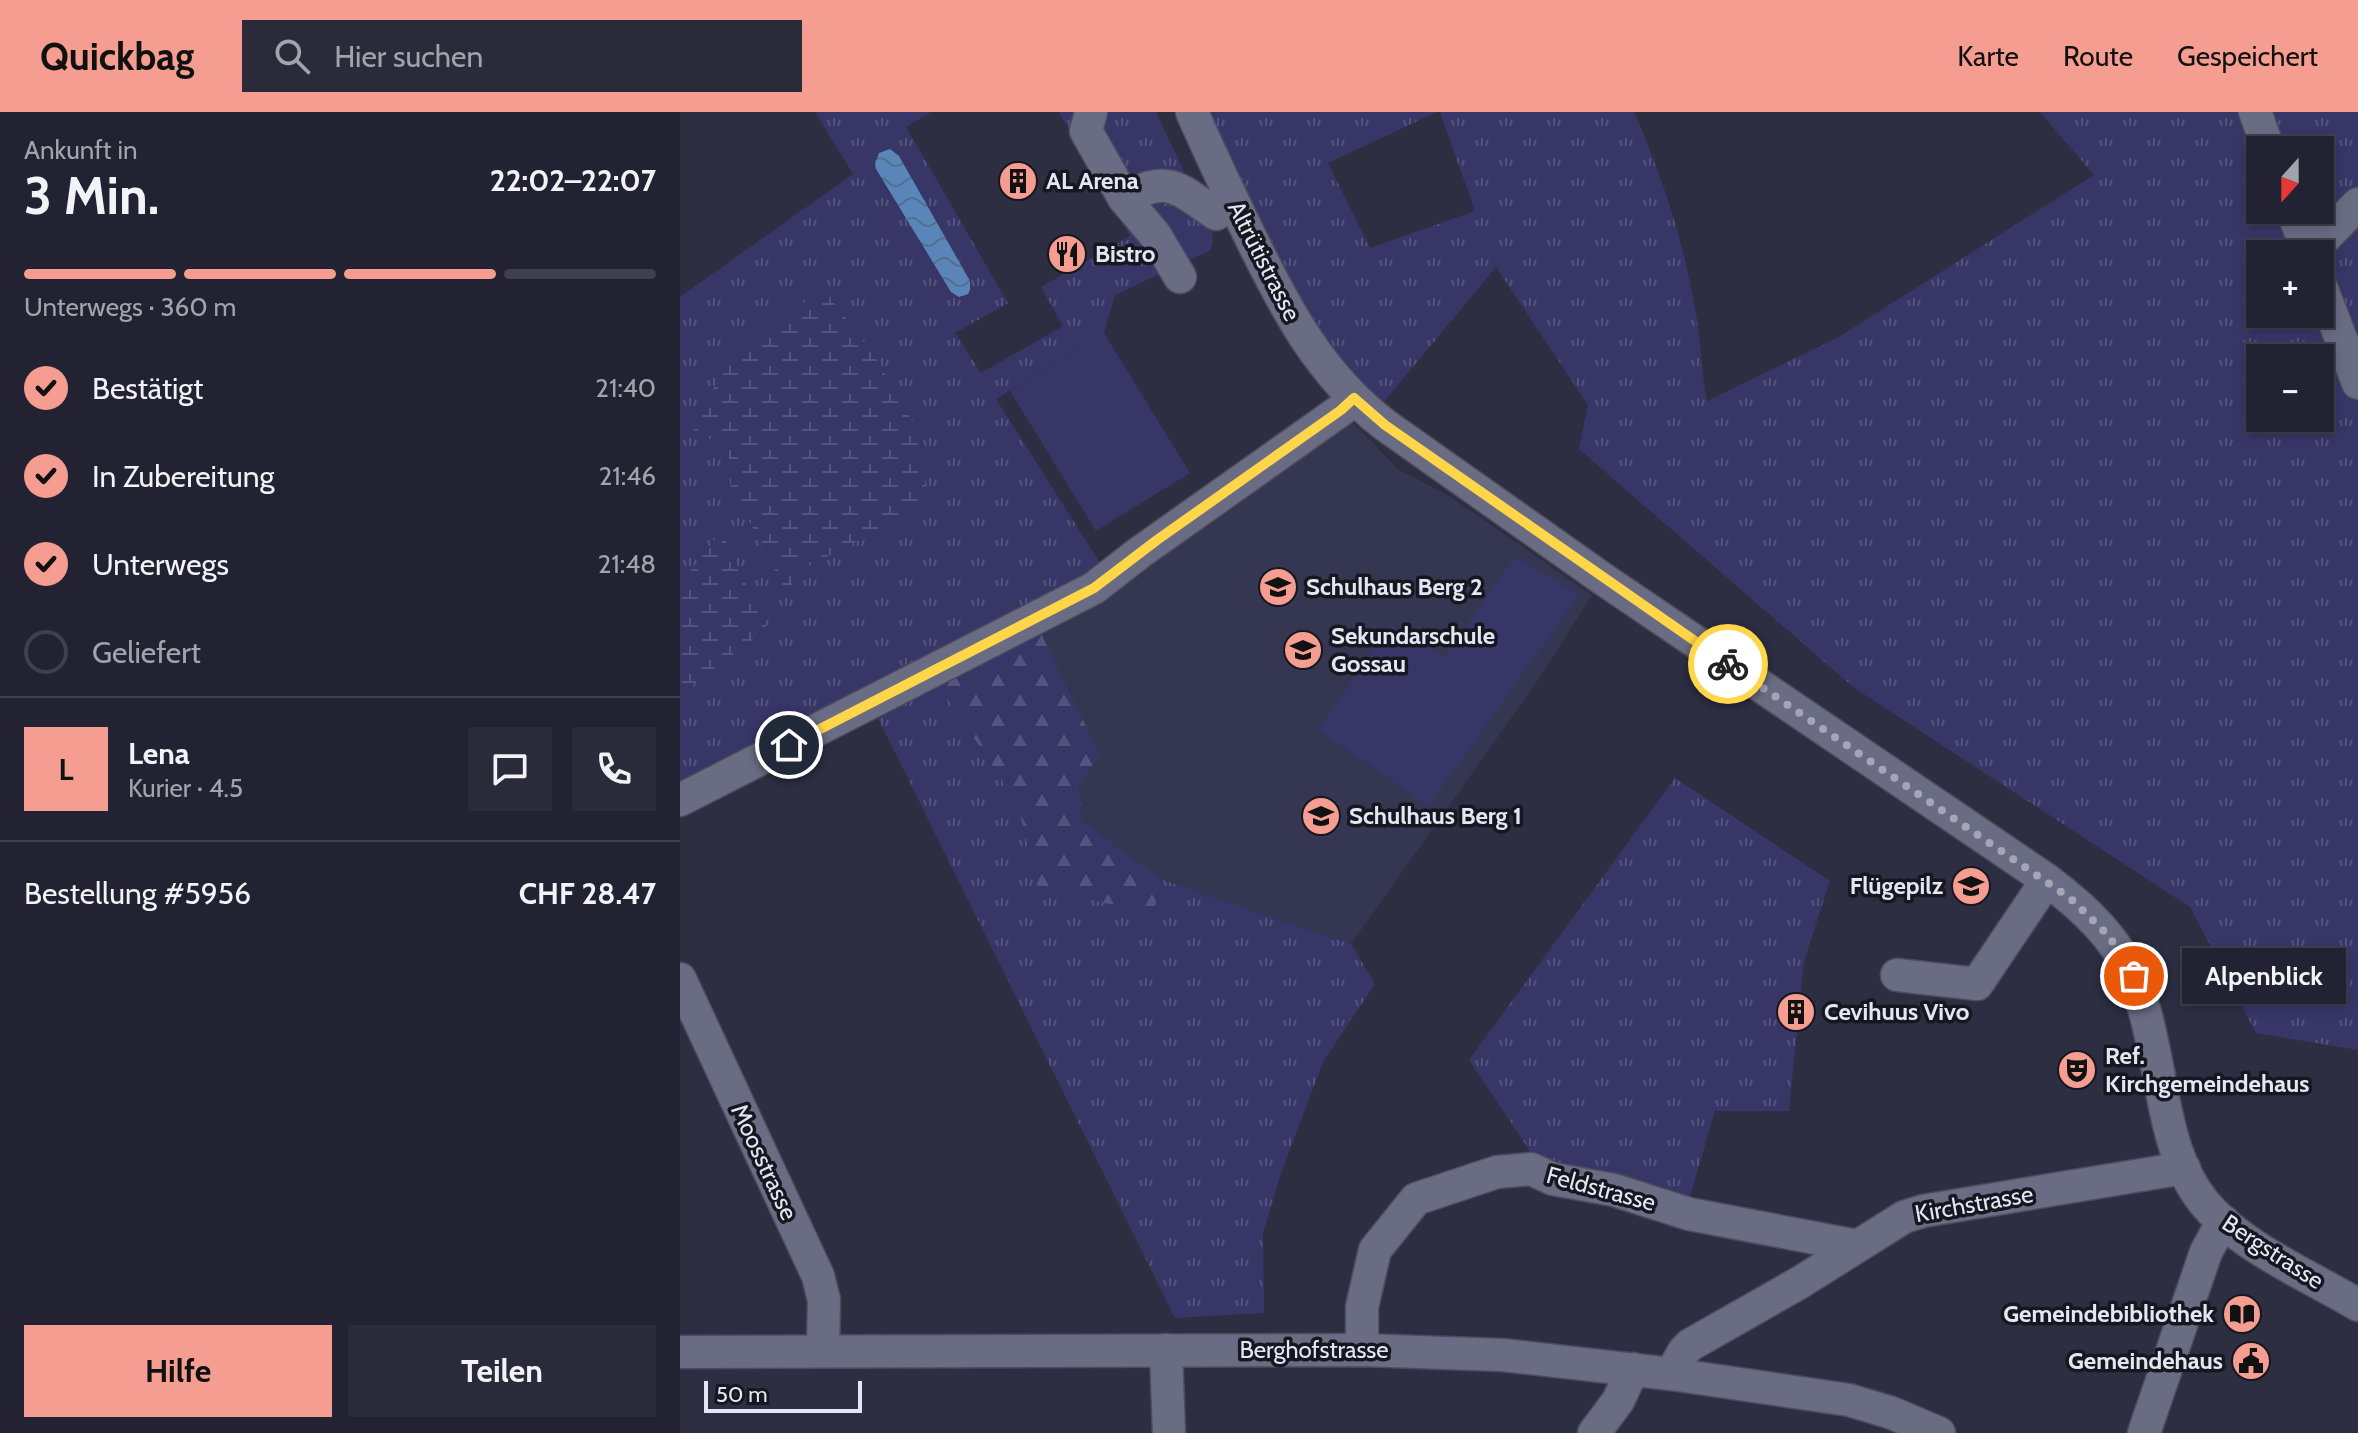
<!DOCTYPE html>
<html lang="de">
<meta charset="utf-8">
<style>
body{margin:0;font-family:Cabin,sans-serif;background:#2a2a3a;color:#f1f3f6;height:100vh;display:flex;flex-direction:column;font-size:30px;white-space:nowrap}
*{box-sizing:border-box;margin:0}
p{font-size:26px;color:#a2a4ac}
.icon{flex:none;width:44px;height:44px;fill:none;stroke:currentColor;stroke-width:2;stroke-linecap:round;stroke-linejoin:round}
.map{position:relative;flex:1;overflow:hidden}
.drawer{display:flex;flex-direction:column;background:#222232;width:680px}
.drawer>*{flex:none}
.needle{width:52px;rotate:201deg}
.fabs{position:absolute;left:1566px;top:24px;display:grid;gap:16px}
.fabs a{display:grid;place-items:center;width:88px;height:88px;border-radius:0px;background:#222232;box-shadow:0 4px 12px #0003,0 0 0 2px #3f3f4d;font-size:40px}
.scale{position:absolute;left:24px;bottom:20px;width:158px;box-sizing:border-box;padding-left:8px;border:4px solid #e5e6f3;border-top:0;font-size:22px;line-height:28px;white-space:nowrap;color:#e5e6f3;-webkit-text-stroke:6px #171720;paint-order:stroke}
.pin{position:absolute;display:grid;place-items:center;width:68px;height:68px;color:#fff;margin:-34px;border:4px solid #fff;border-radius:50%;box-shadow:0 2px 8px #0007}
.courier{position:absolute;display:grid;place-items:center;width:80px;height:80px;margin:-40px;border:6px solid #ffd54a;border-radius:50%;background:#fff;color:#222;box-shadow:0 2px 10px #0007}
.bubble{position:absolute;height:56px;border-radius:0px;background:#222232;box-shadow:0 4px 12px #0003,0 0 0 2px #3f3f4d;font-size:26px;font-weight:700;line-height:56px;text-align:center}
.overview em{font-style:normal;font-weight:700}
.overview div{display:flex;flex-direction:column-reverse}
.overview{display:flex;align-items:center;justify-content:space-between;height:136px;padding:0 24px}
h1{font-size:52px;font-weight:700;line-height:60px}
.bar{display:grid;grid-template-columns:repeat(4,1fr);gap:12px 8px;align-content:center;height:96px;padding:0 24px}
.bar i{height:10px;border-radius:6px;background:#3f3f4d}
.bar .on{background:#f59d90}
.bar p{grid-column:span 4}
.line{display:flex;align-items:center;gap:20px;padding:0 24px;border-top:2px solid #3f3f4d}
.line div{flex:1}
.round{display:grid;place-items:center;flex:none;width:84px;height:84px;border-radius:0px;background:#2a2a3a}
ol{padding:0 24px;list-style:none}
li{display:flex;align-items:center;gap:24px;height:88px}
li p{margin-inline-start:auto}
li .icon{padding:8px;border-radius:50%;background:#f59d90;color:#111;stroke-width:4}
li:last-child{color:#a2a4ac}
li i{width:44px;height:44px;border:4px solid #3f3f4d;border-radius:50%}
.action{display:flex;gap:16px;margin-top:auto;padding:16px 24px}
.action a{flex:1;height:92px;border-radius:0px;background:#f59d90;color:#111;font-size:32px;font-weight:700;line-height:92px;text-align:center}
.action a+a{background:#2a2a3a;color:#f1f3f6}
header{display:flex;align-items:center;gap:48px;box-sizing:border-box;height:112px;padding:0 40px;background:#f59d90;color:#111}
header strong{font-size:38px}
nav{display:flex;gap:44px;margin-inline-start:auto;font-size:28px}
.search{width:560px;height:72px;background:#2a2a3a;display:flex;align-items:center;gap:20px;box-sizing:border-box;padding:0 28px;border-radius:0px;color:#a2a4ac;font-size:30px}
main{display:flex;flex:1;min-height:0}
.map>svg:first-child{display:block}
.built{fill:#353651}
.grass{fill:url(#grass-tufts);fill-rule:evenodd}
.forest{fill:url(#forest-firs)}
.wetland{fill:url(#wetland-marsh)}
.garden{fill:#373667}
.water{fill:url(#water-waves)}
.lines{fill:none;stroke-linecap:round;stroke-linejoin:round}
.minor-casing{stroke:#4b4c5d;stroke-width:35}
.minor{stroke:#6a6c83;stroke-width:32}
.done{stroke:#a5a6b5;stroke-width:8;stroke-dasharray:0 14.4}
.route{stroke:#ffd54a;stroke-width:10}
.labels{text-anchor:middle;stroke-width:7;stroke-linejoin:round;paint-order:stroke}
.poi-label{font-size:24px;font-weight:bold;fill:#e5e6f3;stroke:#171720;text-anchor:start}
.street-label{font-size:24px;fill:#e5e6f3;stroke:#171720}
</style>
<header>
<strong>Quickbag</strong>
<div class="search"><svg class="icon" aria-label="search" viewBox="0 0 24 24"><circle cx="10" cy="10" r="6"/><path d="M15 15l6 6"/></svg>Hier suchen</div>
<nav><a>Karte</a><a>Route</a><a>Gespeichert</a></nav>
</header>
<main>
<section class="drawer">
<div class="overview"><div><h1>3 Min.</h1><p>Ankunft in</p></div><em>22:02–22:07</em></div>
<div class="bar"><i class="on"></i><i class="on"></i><i class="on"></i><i></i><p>Unterwegs · 360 m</p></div>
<ol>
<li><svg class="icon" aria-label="check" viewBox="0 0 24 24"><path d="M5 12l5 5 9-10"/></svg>Bestätigt<p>21:40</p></li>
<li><svg class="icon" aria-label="check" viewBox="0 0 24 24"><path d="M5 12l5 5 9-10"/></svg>In Zubereitung<p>21:46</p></li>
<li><svg class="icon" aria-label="check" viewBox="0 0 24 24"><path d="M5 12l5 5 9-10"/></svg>Unterwegs<p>21:48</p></li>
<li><i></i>Geliefert</li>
</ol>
<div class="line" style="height:144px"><b class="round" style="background:#f59d90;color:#111">L</b><div><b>Lena</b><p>Kurier · 4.5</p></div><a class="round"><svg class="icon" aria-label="chat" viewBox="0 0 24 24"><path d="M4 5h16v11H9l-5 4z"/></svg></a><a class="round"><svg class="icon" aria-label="phone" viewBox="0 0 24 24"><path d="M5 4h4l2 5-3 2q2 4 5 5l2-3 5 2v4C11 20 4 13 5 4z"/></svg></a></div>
<div class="line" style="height:104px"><div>Bestellung #5956</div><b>CHF 28.47</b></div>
<div class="action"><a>Hilfe</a><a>Teilen</a></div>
</section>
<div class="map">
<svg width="1678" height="1321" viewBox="0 0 1678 1321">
<defs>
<pattern id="grass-tufts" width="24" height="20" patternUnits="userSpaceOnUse" patternTransform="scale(2)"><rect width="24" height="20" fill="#373667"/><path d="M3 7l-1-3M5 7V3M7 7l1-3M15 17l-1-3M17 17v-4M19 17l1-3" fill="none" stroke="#54537d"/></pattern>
<pattern id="forest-firs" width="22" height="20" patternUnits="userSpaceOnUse" patternTransform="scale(2)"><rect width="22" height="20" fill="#373667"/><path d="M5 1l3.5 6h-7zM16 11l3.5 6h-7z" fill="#54537d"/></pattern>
<pattern id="wetland-marsh" width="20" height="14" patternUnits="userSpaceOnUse" patternTransform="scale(2)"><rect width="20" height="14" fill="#373667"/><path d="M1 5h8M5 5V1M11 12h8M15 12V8" fill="none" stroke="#54537d"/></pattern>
<pattern id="water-waves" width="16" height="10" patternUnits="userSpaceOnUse" patternTransform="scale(2)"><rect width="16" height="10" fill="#5985b8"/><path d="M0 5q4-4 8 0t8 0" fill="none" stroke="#526f91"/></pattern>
</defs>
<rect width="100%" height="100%" fill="#2d2e42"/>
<!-- built -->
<path class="built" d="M661,298L718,357L769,384L912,483L858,568L671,832L483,768L402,709L399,673L354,507Z"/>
<!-- grass -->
<g class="grass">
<path d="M135,0H251L226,15L328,191L275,221L301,261L383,214L361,175L450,124L379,0H476L533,121L531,138L435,183L424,221L316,287L429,465L250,561L337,690L358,776L475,794L483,768L671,832L695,872L643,950L600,1064L583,1121L584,1201L495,1206L191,592L0,688V582L87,517L41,419L0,473V185L173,62ZM144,177L199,251L241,326L246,389L199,418L120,458L107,480L50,373L48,330Z"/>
<path d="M512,0H757L648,51L690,136L795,99L760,0H954C982,62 1003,129 1015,196C1021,226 1021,258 1027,289L1157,226L1414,63L1360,0H1678V938L1576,921L1510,795L1173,575L899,337L908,293L816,155L693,303L674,286ZM1580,38H1640V98H1580ZM1580,142H1640V202H1580ZM1580,246H1640V306H1580Z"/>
<path d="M995,666L1150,769L1124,849L1109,999H1035L1008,1091L858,1051L789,948Z"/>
</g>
<!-- forest -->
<path class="forest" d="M354,507L420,643L399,673L402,709L483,768L475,794L430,792L358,776L337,690L250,561Z"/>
<!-- wetland -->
<g class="wetland">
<path d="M144,177L199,251L241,326L246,389L199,418L121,458L107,481L50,373L48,331L14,323L15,305L62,232Z"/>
<path d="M41,419L87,517L0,582V473Z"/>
</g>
<!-- garden -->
<g class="garden">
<path d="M424,221L510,361L416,419L330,279Z"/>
<path d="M835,445L899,482L749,694L639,618L710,512L764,545Z"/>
</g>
<!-- water -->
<path class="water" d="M210,37L219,44L290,169V178L288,182L279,185L271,180L196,57L195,52L199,41Z"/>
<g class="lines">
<!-- minor casing -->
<g class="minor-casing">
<g id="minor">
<path d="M411,0L406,19L444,86L475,123L500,165"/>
<path d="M512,0C530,41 549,81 569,122C605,196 639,262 705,313L923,467L1367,768C1456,835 1462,875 1482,980C1489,1017 1498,1057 1522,1088C1558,1134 1628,1163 1678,1193"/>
<path d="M1575,0L1589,38"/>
<path d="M444,86C490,62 497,76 536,102"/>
<path d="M1612,98L1629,142"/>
<path d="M1629,142L1678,92"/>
<path d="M1640,172L1678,271"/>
<path d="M0,688L414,476L459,441L661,298L674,286"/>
<path d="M1217,863L1297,872L1367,768"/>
<path d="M0,867L138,1164L144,1188L143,1239"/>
<path d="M486,1238L489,1321"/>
<path d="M682,1238V1195L695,1138L736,1087L817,1060L851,1057L873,1067L934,1078L1009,1102L1177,1134"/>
<path d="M0,1240L682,1238L822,1243L991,1262L1169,1288L1212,1301L1259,1321"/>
<path d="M991,1262L1004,1239L1010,1233L1119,1171L1224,1105L1243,1099L1504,1056"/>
<path d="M914,1321L938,1289L953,1257"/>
<path d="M1464,1321L1526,1140L1543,1109"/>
</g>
</g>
<!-- minor -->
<use href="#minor" class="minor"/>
</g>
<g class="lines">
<!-- done -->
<path class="done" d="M1048,552L1390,786L1429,824L1454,864"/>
<!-- route -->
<path class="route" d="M109,633L414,476L477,428L661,298L674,286L705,313L1048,552"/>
</g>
<!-- icons -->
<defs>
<g id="building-disc" transform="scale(2)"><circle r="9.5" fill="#f59d90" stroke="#171720"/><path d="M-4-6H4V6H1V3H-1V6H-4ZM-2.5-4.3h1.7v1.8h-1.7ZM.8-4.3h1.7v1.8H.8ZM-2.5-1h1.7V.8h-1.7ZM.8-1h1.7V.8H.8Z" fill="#111"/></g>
<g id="restaurant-disc" transform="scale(2)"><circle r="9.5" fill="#f59d90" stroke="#171720"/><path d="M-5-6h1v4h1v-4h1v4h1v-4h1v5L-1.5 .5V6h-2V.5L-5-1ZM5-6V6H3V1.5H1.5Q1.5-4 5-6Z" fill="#111"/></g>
<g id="school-disc" transform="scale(2)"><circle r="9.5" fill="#f59d90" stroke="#171720"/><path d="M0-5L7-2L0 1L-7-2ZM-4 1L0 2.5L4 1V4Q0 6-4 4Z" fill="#111"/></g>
<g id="theatre-disc" transform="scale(2)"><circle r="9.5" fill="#f59d90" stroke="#171720"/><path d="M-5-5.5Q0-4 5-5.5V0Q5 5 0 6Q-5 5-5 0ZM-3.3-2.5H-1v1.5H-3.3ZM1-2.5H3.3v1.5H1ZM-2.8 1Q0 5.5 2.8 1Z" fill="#111"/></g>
<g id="library-disc" transform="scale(2)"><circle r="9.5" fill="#f59d90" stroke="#171720"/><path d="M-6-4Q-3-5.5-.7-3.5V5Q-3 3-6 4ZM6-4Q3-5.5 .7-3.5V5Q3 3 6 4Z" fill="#111"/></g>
<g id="civic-disc" transform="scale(2)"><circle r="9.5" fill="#f59d90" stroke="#171720"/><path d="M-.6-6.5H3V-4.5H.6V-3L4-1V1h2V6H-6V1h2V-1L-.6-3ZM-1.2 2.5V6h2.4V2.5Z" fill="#111"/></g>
</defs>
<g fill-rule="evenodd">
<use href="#building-disc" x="338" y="69"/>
<use href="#restaurant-disc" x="387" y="142"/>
<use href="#school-disc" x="598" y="475"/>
<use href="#school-disc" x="623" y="538"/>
<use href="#school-disc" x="641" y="704"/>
<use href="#school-disc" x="1291" y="774"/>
<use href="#building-disc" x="1116" y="900"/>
<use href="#theatre-disc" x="1397" y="958"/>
<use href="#library-disc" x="1562" y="1202"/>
<use href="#civic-disc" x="1571" y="1249"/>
</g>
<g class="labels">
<!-- poi labels -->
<g class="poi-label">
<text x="366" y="77">AL Arena</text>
<text x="415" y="150">Bistro</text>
<text x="626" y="483">Schulhaus Berg 2</text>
<text x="651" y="532">Sekundarschule<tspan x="651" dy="28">Gossau</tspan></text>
<text x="669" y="712">Schulhaus Berg 1</text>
<text x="1263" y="782" text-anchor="end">Flügepilz</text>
<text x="1144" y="908">Cevihuus Vivo</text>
<text x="1425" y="952">Ref.<tspan x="1425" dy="28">Kirchgemeindehaus</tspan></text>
<text x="1534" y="1210" text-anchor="end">Gemeindebibliothek</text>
<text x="1543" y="1257" text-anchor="end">Gemeindehaus</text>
</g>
<!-- street labels -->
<g class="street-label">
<text transform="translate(584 149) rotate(63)" y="8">Altrütistrasse</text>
<text transform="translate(84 1050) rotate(65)" y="8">Moosstrasse</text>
<text transform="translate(921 1077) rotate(15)" y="8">Feldstrasse</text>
<text transform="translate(1294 1092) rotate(-10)" y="8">Kirchstrasse</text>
<text transform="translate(1593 1140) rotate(33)" y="8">Bergstrasse</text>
<text x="634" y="1246">Berghofstrasse</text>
</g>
</g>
</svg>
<div class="fabs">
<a><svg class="needle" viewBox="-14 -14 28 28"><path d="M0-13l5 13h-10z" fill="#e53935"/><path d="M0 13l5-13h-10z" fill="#a2a4ac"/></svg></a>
<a>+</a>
<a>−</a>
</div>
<div class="scale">50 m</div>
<div class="pin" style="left:1454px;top:864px;background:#ea580c"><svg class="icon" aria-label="bag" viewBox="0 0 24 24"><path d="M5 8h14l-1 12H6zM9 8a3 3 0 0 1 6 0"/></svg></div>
<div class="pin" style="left:109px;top:633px;background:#1f2937"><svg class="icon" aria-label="home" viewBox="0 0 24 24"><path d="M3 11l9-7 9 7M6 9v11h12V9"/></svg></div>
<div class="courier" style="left:1048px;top:552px"><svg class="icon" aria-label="bike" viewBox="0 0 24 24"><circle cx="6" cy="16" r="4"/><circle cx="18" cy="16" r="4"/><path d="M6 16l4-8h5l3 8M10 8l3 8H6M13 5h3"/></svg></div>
<div class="bubble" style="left:1502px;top:836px;width:164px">Alpenblick</div>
</div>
</main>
